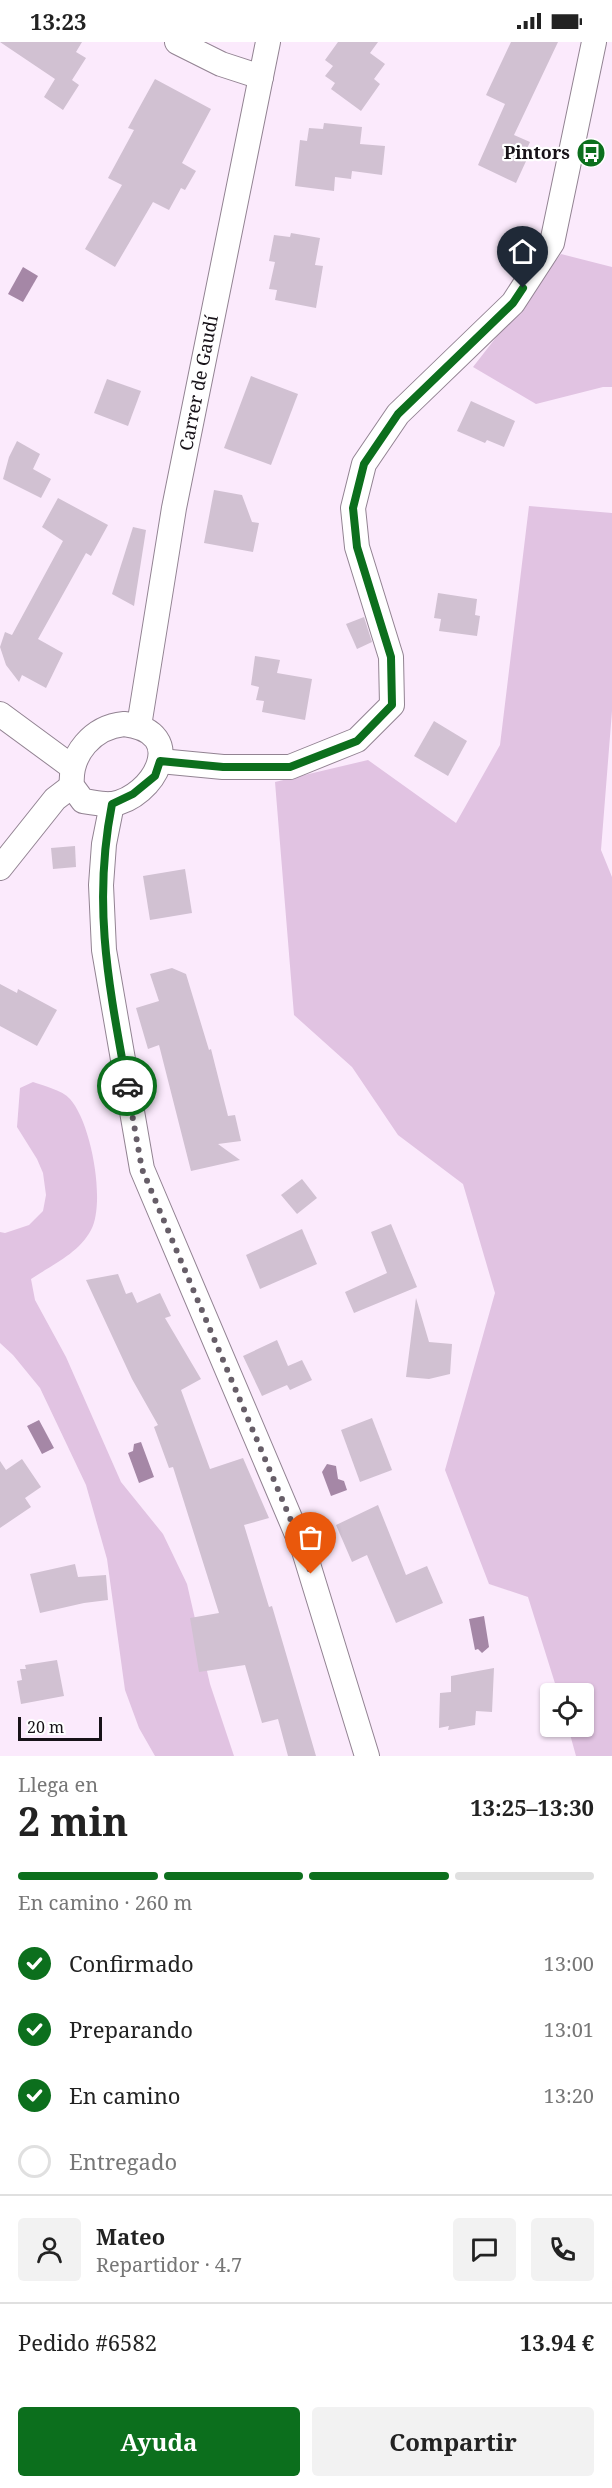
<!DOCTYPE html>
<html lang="es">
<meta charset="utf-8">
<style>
body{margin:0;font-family:"Noto Serif",serif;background:#f2f2f2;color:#222;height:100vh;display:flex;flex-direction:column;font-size:22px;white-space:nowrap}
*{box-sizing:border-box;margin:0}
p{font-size:20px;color:#767676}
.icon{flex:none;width:33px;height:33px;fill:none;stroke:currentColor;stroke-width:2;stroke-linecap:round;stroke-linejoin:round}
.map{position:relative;height:1714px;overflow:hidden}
.drawer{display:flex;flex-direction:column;background:#fff;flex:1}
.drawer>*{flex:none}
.tools{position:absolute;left:540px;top:1641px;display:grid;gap:12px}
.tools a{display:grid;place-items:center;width:54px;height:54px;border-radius:6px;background:#fff;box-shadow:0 2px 4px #0004;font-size:30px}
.scale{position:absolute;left:18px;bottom:15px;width:84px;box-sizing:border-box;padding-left:6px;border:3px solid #171218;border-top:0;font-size:16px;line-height:21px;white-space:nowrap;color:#171218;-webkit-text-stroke:4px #fff;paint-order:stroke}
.pin{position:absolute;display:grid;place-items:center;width:51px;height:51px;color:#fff;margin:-62px -26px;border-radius:50% 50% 50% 0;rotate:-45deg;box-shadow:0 0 6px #0007}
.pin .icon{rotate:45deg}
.courier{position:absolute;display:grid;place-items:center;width:60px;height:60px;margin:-30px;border:4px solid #0c6f1d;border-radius:50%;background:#fff;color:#222;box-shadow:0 2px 8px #0007}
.overview em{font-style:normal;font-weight:700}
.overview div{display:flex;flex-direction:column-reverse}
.overview{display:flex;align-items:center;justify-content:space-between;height:102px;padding:0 18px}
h1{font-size:39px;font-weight:700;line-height:45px}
.bar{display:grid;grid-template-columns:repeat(4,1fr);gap:9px 6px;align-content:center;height:72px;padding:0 18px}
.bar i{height:8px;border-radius:4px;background:#e0e0e0}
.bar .active{background:#0c6f1d}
.bar p{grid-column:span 4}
.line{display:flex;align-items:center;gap:15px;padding:0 18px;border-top:2px solid #e0e0e0}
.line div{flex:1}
.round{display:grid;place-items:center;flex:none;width:63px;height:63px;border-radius:6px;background:#f2f2f2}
ol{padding:0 18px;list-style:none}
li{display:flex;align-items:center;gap:18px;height:66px}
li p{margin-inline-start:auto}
li .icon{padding:6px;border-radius:50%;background:#0c6f1d;color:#fff;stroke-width:4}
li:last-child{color:#767676}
li i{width:33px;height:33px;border:3px solid #e0e0e0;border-radius:50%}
.action{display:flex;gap:12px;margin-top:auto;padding:12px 18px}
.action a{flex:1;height:69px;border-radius:6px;background:#0c6f1d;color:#fff;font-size:24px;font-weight:700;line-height:69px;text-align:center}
.action a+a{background:#f2f2f2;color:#222}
.status{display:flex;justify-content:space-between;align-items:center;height:42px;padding:0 30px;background:#fff;direction:ltr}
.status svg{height:16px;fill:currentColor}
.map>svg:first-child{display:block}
.green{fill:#e1c3e2}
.water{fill:#a587a6}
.building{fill:#d1c1d2}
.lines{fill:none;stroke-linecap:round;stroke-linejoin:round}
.minor-casing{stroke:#928392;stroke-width:26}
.minor{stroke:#fff;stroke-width:24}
.done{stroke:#675e68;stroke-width:6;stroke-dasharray:0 10.8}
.route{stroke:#0c6f1d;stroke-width:8}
.labels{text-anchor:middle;stroke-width:4.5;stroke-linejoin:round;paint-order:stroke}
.poi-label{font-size:18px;font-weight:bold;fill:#171218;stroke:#fff;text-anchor:end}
.street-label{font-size:18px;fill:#171218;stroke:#fff}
</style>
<div class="status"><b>13:23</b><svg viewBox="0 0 49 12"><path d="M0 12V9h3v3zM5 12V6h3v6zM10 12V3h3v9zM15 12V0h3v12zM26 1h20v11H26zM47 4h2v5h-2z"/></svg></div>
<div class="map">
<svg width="612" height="1714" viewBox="0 0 612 1714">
<rect width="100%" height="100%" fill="#fbeafc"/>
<!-- green -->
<g class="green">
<path d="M561,212L612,225V345H603L536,362L473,325Z"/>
<path d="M529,464L612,471V669L601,808L612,835V1714H576L568,1685L584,1684V1652L558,1651L528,1555L489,1542L445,1428L495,1251L463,1142L398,1093L352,1025L294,973L275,740L368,718L456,781L500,703Z"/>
<path d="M33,1040C44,1044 62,1048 70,1057C91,1080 106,1160 91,1188C79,1211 52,1223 31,1237L35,1258L66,1315L121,1440L163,1492L187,1542L210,1642L234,1714H155L139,1686L125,1648L107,1517L86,1443L40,1346L13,1313L0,1301V1190L5,1191L29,1183L43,1169L46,1153L43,1131L37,1117L17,1085L20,1046Z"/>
</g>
<!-- water -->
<g class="water">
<path d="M23,225L38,234L23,260L8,252Z"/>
<path d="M39,1378L54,1406L42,1412L27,1384Z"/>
<path d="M141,1400L154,1435L139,1441L128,1411L133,1409L134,1402Z"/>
<path d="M327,1422L336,1424L338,1437L344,1439L347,1448L331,1454L322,1430Z"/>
<path d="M484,1574L489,1605L482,1611L478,1607L475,1608L469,1577Z"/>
</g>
<!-- building -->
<g class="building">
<path d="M0,0H82L76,10L86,16L72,38L79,43L63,68L44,55L55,37Z"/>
<path d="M338,0H378L370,11L385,22L374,37L380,42L361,69L331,47L335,41L325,34L333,24L325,18Z"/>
<path d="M511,0H558L514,93L530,100L523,115L527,117L516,141L478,123L505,62L486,53Z"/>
<path d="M155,37L211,67L182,121L196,129L185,148L181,146L169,168L153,160L115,225L85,207L122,143L108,136L134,88L128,86Z"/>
<path d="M324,81L362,85L360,102L385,104L382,133L352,129L351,137L335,135L334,149L295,144L300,98L307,99L309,86L323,87Z"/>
<path d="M291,191L320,196L315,223L323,224L316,266L275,258L277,248L269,247L275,220L269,219L274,193L290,195Z"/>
<path d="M251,334L298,352L271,423L224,406Z"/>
<path d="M107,337L141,349L128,384L94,371Z"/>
<path d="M471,359L515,379L504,405L487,398L485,401L457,389Z"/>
<path d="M17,399L40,412L33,427L51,437L41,456L3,437L9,415Z"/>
<path d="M214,448L242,453L252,480L259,481L253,510L204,501Z"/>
<path d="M58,456L108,483L91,514L86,511L38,597L63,611L46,646L22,633L19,640L6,623L0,605L5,590L12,593L63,499L42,485Z"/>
<path d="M133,485L146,488L134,564L112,552Z"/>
<path d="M438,551L477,557L475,573L480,574L477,594L439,589L441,577L434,576Z"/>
<path d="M364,575L372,600L357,607L346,582Z"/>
<path d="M255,614L280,618L277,631L312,637L305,678L262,670L264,659L256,658L259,645L251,643Z"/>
<path d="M434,679L467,699L448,734L414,714Z"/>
<path d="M75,804L76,825L53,827L51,806Z"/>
<path d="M185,827L192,871L150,878L143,834Z"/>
<path d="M172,926L186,932L209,1008L211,1007L228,1074L235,1073L241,1099L218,1102L240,1118L191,1129L159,1003L148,1007L136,966L159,959L150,932Z"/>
<path d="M0,942L17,951L18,947L57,968L37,1004L0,984Z"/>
<path d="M302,1137L317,1156L297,1172L281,1153Z"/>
<path d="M391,1182L417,1245L354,1271L345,1250L387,1231L371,1190Z"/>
<path d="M302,1187L317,1222L260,1247L246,1213Z"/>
<path d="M118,1232L126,1252L132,1250L137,1261L160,1251L171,1274L165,1276L201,1337L181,1348L210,1427L243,1416L269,1476L244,1483L269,1565L272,1564L316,1714H288L278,1677L262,1681L245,1623L199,1630L190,1576L219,1571L173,1425L169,1426L154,1385L158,1383L132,1337L86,1238Z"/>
<path d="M416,1256L429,1300L452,1302L450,1332L429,1337L406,1335Z"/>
<path d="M277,1298L288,1324L302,1318L312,1338L290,1348L287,1343L262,1354L243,1314Z"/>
<path d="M372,1376L392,1428L360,1440L341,1388Z"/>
<path d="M22,1417L41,1445L25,1456L31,1465L0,1486V1419L6,1428Z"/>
<path d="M378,1463L406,1533L427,1524L443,1561L396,1581L367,1513L352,1520L336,1483Z"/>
<path d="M75,1522L78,1535L106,1533L108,1558L84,1561L40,1571L30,1532Z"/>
<path d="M57,1618L64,1654L21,1662L17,1639L22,1638L20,1627H26L25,1623Z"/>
<path d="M494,1626L492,1670L476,1669L475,1683L448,1688L449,1684L439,1686L440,1651L451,1650V1634Z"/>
</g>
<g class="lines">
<!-- minor casing -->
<g class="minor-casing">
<g id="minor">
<path d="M177,0L221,22L261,35"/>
<path d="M0,672L72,725"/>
<path d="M124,682C191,690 153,756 112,762C103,763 92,760 83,759L72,744C69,712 93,685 124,682Z"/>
<path d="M139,684L174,466L268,0"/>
<path d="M160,719L223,725H290L357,698L392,663L391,615L357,505L353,466L364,422L398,372L513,261L552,201L594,0"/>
<path d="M112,762L104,802L101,843L104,908L142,1127L304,1509L367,1714"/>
<path d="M0,826L55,757L72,744"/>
</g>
</g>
<!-- minor -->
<use href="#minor" class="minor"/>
</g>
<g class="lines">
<!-- done -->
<path class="done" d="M127,1044L142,1127L304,1509L311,1532"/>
<!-- route -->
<path class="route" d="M127,1044C109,944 92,863 112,762L133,752L155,734L160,719L223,725H290L357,699L392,663L391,615L357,505L353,466L364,422L398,372L513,261L523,246"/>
</g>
<!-- icons -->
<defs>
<g id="bus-disc" transform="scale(1.5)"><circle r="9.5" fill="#0c6f1d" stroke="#fff"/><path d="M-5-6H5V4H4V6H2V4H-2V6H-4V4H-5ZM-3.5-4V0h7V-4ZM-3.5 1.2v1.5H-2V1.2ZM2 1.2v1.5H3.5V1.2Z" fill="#fff"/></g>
</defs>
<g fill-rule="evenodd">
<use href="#bus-disc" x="591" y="111"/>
</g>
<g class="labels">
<!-- poi labels -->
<g class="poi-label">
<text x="570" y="117">Pintors</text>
</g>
<!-- street labels -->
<g class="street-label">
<text transform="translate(199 341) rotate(-79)" y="6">Carrer de Gaudí</text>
</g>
</g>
</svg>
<div class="tools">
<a><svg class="icon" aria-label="locate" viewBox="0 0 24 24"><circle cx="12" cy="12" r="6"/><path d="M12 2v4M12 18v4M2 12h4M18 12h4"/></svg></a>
</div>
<div class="scale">20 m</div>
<div class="pin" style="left:311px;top:1532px;background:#ea580c"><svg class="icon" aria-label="bag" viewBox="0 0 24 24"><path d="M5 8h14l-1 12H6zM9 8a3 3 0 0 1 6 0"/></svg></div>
<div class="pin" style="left:523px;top:246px;background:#1f2937"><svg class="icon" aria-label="home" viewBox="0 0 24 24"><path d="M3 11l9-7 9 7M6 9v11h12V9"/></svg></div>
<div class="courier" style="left:127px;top:1044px"><svg class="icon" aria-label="car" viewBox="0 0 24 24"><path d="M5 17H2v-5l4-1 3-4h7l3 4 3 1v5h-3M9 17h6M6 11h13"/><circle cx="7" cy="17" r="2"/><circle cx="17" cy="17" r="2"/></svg></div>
</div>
<section class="drawer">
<div class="overview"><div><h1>2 min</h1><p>Llega en</p></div><em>13:25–13:30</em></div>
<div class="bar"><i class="active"></i><i class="active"></i><i class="active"></i><i></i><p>En camino · 260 m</p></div>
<ol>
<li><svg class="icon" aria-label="check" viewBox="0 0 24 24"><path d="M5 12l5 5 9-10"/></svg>Confirmado<p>13:00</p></li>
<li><svg class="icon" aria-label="check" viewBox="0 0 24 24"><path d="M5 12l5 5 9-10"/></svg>Preparando<p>13:01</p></li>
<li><svg class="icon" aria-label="check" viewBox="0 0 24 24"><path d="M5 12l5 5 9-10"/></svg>En camino<p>13:20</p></li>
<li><i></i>Entregado</li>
</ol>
<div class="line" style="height:108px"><a class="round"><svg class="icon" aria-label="person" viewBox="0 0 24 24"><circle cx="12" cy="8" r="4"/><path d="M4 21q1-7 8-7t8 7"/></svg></a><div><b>Mateo</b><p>Repartidor · 4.7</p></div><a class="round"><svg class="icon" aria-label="chat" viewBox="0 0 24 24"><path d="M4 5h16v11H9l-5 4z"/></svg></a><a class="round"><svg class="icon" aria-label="phone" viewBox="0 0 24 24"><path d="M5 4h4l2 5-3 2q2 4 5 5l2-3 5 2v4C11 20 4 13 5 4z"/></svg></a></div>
<div class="line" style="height:78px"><div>Pedido #6582</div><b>13.94 €</b></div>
<div class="action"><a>Ayuda</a><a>Compartir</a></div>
</section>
